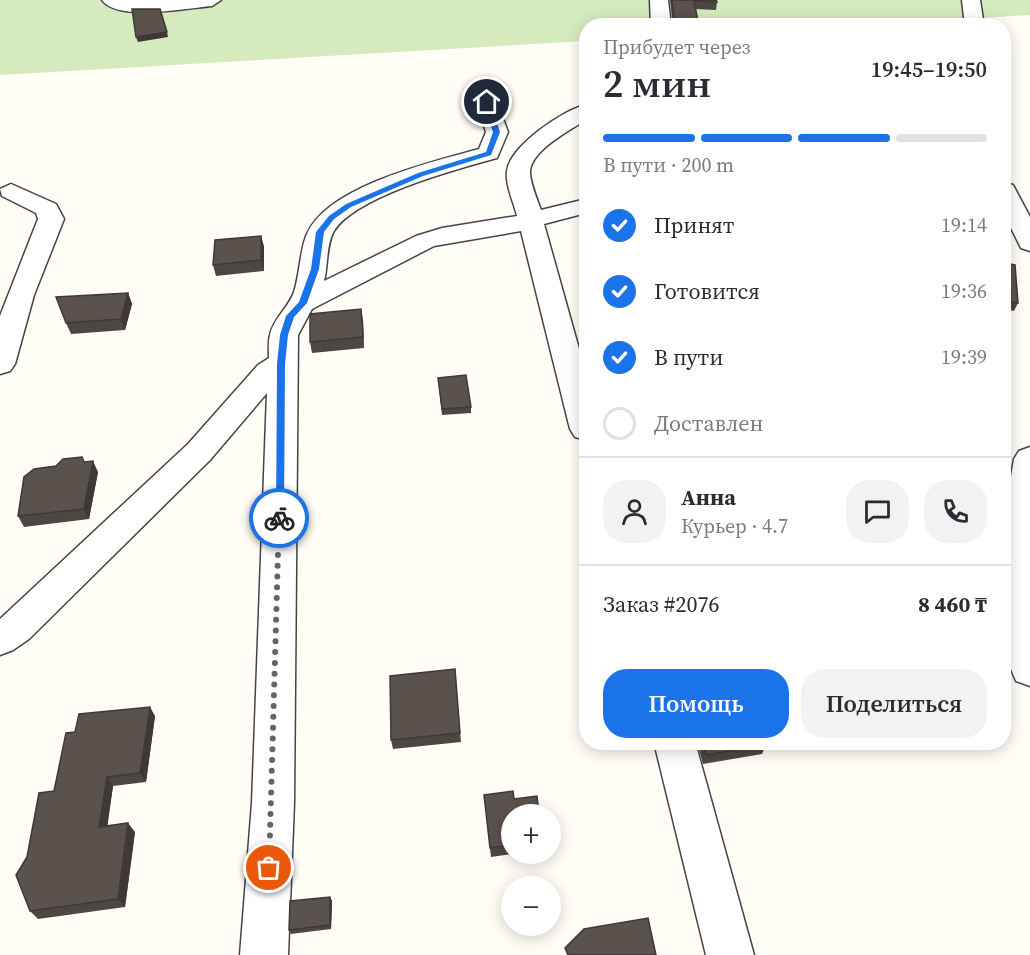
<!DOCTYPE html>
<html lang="ru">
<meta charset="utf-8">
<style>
body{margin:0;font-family:"Source Serif 4",serif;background:#f2f2f3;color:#2b2b33;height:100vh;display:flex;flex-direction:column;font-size:22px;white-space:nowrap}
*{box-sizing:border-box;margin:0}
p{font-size:20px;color:#7c7c81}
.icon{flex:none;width:33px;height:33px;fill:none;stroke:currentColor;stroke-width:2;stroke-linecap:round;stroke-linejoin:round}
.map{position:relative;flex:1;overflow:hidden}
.side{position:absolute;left:579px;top:18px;width:432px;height:732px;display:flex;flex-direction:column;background:#fff;border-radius:24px;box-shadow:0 3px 15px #0003}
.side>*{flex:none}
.controls{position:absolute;left:501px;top:804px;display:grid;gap:12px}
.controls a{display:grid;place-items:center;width:60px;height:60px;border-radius:50%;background:#fff;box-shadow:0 3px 15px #0003;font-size:30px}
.pin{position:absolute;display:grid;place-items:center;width:51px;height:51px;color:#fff;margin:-26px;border:3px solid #fff;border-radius:50%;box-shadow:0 2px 6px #0007}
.courier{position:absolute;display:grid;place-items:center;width:60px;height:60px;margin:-30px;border:4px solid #1a73e8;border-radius:50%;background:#fff;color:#222;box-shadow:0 2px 8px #0007}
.head em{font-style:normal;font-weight:600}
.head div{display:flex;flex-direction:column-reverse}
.head{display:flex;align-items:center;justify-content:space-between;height:102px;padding:0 24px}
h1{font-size:39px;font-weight:600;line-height:45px}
.bar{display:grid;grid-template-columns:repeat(4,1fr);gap:9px 6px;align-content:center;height:72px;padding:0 24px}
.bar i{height:8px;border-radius:4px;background:#e1e1e2}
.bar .on{background:#1a73e8}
.bar p{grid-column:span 4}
.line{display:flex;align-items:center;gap:15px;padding:0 24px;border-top:2px solid #e1e1e2}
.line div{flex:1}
.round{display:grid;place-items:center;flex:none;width:63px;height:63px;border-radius:24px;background:#f2f2f3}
ol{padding:0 24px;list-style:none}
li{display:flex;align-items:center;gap:18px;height:66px}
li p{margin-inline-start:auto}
li .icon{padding:6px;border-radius:50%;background:#1a73e8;color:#fff;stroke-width:4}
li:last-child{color:#7c7c81}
li i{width:33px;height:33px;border:3px solid #e1e1e2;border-radius:50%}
.action{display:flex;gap:12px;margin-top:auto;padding:12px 24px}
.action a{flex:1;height:69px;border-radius:24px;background:#1a73e8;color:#fff;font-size:24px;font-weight:600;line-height:69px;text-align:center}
.action a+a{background:#f2f2f3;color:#2b2b33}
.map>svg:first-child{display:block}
.green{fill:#d5ebbd}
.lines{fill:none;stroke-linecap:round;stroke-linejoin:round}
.minor-casing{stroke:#444;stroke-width:3}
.minor{fill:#fff;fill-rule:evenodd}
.wall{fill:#4d4742}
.shaded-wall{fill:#3f3936}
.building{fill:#5a524d;stroke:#3f3936;stroke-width:1.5}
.route{fill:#1a73e8}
.done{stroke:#646461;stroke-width:6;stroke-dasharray:0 10.8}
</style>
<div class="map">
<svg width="1030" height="955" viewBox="0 0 1030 955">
<rect width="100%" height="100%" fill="#fffdf5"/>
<!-- green -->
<path class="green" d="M0,0H1030V15L850,26H586V41L0,75Z"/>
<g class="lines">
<!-- minor casing -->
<g class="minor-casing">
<g id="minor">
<path d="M102,0H221L212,6C188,8 117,22 102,0Z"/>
<path d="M650,0H668L671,26H651Z"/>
<path d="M962,0H980L984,26H965Z"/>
<path d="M487,96L495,97L508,132L497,158C457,169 356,196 334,231C326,244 328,267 324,281L416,236L442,228L517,216C514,203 505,184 507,171C510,146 564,109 586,105V120C570,130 528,152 530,174C531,185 537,199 541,210L586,199V213L544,224L586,374V440L575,437L570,429L521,231L434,246L312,309L298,335L294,803L288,955H240L252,803L267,393L210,460L29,639L13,650L0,655V619L188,444L258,365L269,358C269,351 268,343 270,335C273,319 289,307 294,292C300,274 300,249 307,234C328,186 432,162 479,149L486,132L476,102L479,97Z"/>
<path d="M1004,183L1013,185L1030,217V251L1021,248L1004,214Z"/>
<path d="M11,184L56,204L64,219L34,295L15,364L10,371L0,374V316L38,219L36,213L2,196L0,189Z"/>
<path d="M1030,447V686L1016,681L1011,669L1004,585V518L1014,459L1019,451Z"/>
<path d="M654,742H695L754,955H706Z"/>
</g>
</g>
<!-- minor -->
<use href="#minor" class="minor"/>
</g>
<!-- wall -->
<g class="wall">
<path d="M670,0H716L717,2L716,10L695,9L672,18Z"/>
<path d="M261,236L264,247V271L216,276L213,265Z"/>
<path d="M1004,263L1018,303L1014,311L1004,309Z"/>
<path d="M128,293L132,304L125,330L71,334L66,323Z"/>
<path d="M363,320L364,348L312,353L310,342Z"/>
<path d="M438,378L471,407V413L442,415Z"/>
<path d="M84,462L98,472L89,519L24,527L18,516L56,466Z"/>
<path d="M455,669L461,742L393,749L391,740Z"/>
<path d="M155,716L146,782L113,786L107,826L135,832L125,907L38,919L30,911L27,857L54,791L75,732Z"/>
<path d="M697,742H765L766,745L762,754L703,764Z"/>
<path d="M484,795L514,799L512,814V854L491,857Z"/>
<path d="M330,897L332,901L331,929L291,934L289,930Z"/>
</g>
<!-- shaded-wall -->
<g class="shaded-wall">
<path d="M167,32L168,37L138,42L136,37Z"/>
<path d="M261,236L264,247V271L261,260Z"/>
<path d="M128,293L132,304L125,330L121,319Z"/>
<path d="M361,309L363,320L364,348L363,337Z"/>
<path d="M93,461L98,472L89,519L84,509Z"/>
<path d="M150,707L155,716L146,782L140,773Z"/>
<path d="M107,777L113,786L106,836L99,827Z"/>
<path d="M128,823L135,832L125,907L118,899Z"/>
<path d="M330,897L332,901L331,929L330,925Z"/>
</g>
<!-- building -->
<g class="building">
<path d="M672,0H716L717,2L694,1L699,26H666L667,20L674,18Z"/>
<path d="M132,9H160L167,32L136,37Z"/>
<path d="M261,236V260L213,265L215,240Z"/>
<path d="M1004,263L1015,265L1018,303L1004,301Z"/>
<path d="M128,293L121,319L66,323L56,297Z"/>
<path d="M361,309L363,337L310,342V314Z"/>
<path d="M466,375L471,407L442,409L438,378Z"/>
<path d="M82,457L84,462L93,461L84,509L18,516L24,477L34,469L56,466L63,459Z"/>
<path d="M455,669L460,733L391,740L390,676Z"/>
<path d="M150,707L140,773L107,777L99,827L128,823L118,899L30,911L16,875L27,857L39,793L54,791L66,733L75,732L79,714Z"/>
<path d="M703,742H765L766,745L706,755Z"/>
<path d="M513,791L514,799L537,796L539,814H512V845L490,848L484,795Z"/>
<path d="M330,897V925L289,930L290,901Z"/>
<path d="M648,918L656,955H568L565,948L584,929Z"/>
</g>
<!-- route -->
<path class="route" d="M487,100L490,102L500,132L491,155L423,176L351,207L334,219L324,232L319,269L307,303L294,317L288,335L285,364L284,518L283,521H276L277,364L280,335L286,316L299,302L311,269L316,232L329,216L346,204L418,173L486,152L493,132L483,102Z"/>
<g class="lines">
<!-- done -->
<path class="done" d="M269,868L279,518"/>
</g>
</svg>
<div class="controls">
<a>+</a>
<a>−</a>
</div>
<div class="pin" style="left:269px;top:868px;background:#ea580c"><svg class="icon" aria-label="bag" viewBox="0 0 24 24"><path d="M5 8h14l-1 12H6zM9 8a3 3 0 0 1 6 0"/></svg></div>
<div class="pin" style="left:487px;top:102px;background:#1f2937"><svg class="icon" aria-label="home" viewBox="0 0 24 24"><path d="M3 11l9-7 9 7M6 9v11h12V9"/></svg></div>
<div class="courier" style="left:279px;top:518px"><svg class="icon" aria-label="bike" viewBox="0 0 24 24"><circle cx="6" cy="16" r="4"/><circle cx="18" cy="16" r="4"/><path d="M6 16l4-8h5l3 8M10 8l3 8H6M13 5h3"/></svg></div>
<section class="side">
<div class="head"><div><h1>2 мин</h1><p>Прибудет через</p></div><em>19:45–19:50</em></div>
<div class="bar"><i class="on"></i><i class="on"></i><i class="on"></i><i></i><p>В пути · 200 m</p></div>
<ol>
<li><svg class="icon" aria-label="check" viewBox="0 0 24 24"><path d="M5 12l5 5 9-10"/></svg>Принят<p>19:14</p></li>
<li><svg class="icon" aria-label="check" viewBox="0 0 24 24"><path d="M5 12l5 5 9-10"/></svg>Готовится<p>19:36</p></li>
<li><svg class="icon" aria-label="check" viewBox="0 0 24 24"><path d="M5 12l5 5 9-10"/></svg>В пути<p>19:39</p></li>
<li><i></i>Доставлен</li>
</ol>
<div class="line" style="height:108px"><a class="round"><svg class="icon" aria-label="person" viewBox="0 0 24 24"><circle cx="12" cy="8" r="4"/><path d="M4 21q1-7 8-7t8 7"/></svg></a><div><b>Анна</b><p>Курьер · 4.7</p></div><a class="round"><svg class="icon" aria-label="chat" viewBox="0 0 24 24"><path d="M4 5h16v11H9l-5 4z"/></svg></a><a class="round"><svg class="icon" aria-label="phone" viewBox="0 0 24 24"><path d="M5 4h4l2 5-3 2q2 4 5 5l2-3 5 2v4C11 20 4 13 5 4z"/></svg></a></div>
<div class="line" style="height:78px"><div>Заказ #2076</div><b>8 460 ₸</b></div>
<div class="action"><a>Помощь</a><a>Поделиться</a></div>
</section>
</div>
